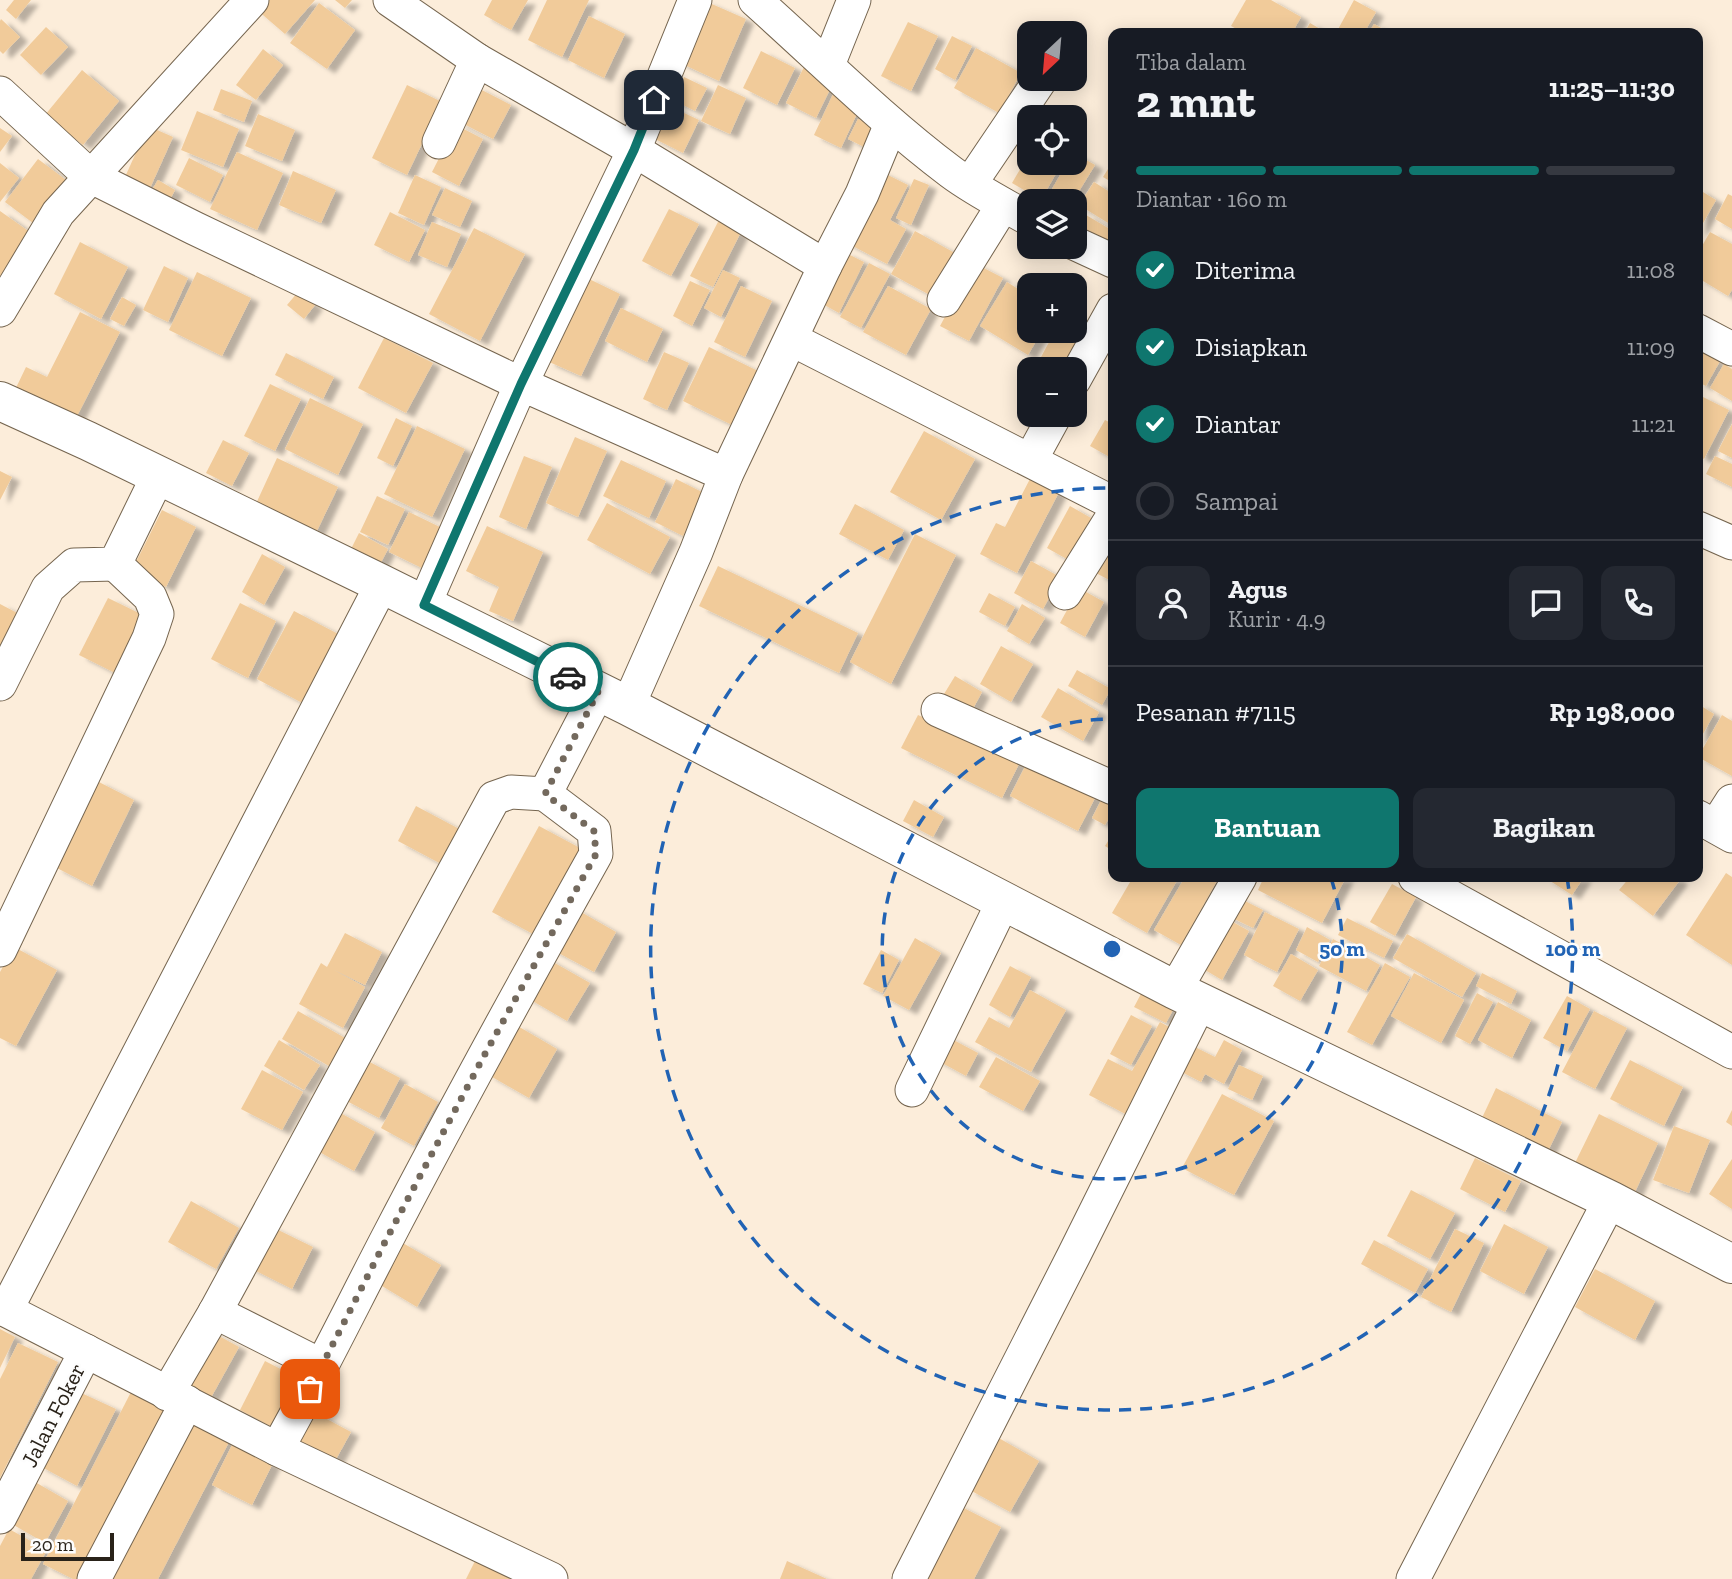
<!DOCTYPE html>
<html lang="id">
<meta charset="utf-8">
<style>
body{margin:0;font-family:"Zilla Slab",serif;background:#242831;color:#f1f3f6;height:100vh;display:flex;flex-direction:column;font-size:26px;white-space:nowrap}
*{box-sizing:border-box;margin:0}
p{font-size:23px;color:#9ea1a6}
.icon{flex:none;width:38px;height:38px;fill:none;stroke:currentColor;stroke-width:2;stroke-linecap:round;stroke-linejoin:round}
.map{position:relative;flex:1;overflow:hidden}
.sheet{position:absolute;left:1108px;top:28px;width:595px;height:854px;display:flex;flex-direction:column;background:#171b24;border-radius:14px;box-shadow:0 4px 18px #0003}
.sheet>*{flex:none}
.needle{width:46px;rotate:206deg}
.buttons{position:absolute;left:1017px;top:21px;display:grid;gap:14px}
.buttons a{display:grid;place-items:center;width:70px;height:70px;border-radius:14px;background:#171b24;box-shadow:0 4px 18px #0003;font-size:35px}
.scale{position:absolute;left:21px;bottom:18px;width:93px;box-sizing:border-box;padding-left:7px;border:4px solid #292219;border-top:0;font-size:19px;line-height:24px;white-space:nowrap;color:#292219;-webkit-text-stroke:5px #fdfdfd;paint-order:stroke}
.pin{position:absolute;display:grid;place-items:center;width:60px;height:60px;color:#fff;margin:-30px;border-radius:14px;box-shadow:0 4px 10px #0006}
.courier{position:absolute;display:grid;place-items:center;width:70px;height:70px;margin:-35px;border:5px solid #0f766e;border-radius:50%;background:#fff;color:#222;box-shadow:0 2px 9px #0007}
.head em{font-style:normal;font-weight:800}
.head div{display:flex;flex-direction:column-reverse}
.head{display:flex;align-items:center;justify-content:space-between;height:119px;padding:0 28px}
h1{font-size:46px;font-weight:800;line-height:52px}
.bar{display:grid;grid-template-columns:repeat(4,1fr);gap:10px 7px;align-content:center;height:84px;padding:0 28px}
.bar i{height:9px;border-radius:5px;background:#363941}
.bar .selected{background:#0f766e}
.bar p{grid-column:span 4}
.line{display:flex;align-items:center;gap:18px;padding:0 28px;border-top:2px solid #363941}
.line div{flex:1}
.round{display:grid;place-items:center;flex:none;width:74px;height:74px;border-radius:14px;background:#242831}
ol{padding:0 28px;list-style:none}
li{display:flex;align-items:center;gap:21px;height:77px}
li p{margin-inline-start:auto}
li .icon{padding:7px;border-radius:50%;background:#0f766e;color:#fff;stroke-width:4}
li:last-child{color:#9ea1a6}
li i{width:38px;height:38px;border:4px solid #363941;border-radius:50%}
.cta{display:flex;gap:14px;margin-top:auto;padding:14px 28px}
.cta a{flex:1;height:80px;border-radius:14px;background:#0f766e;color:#fff;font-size:28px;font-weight:800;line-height:80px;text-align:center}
.cta a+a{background:#242831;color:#f1f3f6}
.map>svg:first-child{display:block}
.building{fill:#f1cb9a;filter:url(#shadow)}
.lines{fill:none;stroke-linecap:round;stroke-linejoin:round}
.minor-casing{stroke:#75654f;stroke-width:35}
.major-casing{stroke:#75654f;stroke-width:40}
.minor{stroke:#fff;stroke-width:33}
.major{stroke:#fff;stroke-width:38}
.done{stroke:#73695d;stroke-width:7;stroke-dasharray:0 12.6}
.route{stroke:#0f766e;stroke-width:9}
.ring{fill:none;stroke:#2163b4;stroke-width:3.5;stroke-dasharray:12 9}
.labels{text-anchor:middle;stroke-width:5;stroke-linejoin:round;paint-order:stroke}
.street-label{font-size:23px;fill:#292219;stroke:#fdfdfd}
.centre{fill:#2163b4;stroke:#fdfdfd;stroke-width:3.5}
.ring-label{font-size:21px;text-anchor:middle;font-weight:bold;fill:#2163b4;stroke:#fdfdfd;stroke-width:5;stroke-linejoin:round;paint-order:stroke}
</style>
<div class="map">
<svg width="1732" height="1579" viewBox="0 0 1732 1579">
<defs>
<filter id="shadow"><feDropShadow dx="8" dy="4.5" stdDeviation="2" flood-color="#0004"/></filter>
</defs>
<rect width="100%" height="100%" fill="#fcedda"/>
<!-- building -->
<g class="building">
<path d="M14,0H31L16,19L6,10Z"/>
<path d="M264,0H315L285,34L256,9Z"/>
<path d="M335,0H352L345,8Z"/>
<path d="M492,0H528L511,30L484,15Z"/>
<path d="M547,0H589L562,57L528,40Z"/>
<path d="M1246,0H1271L1301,17L1292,33H1244L1231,26Z"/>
<path d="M1354,0L1376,12L1364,33H1336Z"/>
<path d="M705,1L746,19L719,81L678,62Z"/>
<path d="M319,3L355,30L327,69L290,43Z"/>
<path d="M589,16L625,34L604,78L568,60Z"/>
<path d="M1,19L20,37L3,54L0,51V21Z"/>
<path d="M908,22L938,36L911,91L881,76Z"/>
<path d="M1310,23L1327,33H1304Z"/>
<path d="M1374,24L1390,33H1369Z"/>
<path d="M46,27L68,47L41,75L20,55Z"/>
<path d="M952,36L972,46L955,80L935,69Z"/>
<path d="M976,48L1021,73L999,113L954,88Z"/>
<path d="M263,49L283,65L256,100L236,85Z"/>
<path d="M761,51L795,68L777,105L743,88Z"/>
<path d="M804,67L834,81L816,118L786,103Z"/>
<path d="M82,70L119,101L83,145L45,115Z"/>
<path d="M684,77L707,88L695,111L673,100Z"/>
<path d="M407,85L442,102L407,175L372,158Z"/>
<path d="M718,85L746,98L730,134L701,121Z"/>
<path d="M476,87L511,105L493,139L458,121Z"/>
<path d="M221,89L252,101L244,122L213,110Z"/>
<path d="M835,90L862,103L841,148L814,135Z"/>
<path d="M667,105L699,120L683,153L651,137Z"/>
<path d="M197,111L239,129L223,167L181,150Z"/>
<path d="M258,114L295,130L282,161L245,146Z"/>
<path d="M858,119L874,126L864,147L848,139Z"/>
<path d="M456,125L483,139L459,186L432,172Z"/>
<path d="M148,126L173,137L150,188L125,177Z"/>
<path d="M0,128L12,136L0,152Z"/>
<path d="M237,152L283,173L257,230L210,209Z"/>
<path d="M1074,153L1095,165L1073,201L1052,189L1067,163H1074Z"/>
<path d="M1029,154V163H1062L1041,200L1012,183Z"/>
<path d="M189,158L223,175L210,202L176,185Z"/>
<path d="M38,159L66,180L33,223L5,202Z"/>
<path d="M1113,161V183L1103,177Z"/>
<path d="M0,163L19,178L0,202Z"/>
<path d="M293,171L336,190L321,223L279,205Z"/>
<path d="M880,171L908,185L890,220L906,229L887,264L845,242Z"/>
<path d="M415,175L441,187L424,225L398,213Z"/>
<path d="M914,179L929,185L911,225L896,218Z"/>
<path d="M158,180L175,190L168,203L150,193Z"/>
<path d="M1094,182L1113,194V226L1079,205Z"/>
<path d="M445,188L472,201L460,227L432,215Z"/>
<path d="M1698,189L1716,200L1698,232Z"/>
<path d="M1728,194L1732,196V229L1715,219Z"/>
<path d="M669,209L699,224L671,276L642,261Z"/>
<path d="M0,211L34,235L4,278L0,275Z"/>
<path d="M390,212L425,230L409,262L374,245Z"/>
<path d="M1086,215L1113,231V248L1077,228Z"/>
<path d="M719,220L741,232L713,287L690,276Z"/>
<path d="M432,222L461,234L447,267L418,255Z"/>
<path d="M474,228L525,254L480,341L429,314Z"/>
<path d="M915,231L962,257L939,300L891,274Z"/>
<path d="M1710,232L1732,244V290L1728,296L1698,278V253Z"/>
<path d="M80,242L128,267L101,319L54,294Z"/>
<path d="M844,252L864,262L839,313L819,302Z"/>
<path d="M869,263L890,274L861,328L840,317Z"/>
<path d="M974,263L1003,278L969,341L940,326Z"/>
<path d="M164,266L188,278L168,322L143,310Z"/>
<path d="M723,270L740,278L721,317L704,308Z"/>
<path d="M197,272L251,298L222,356L169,330Z"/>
<path d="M587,278L620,294L581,376L547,361Z"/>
<path d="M690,281L710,290L692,326L673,316Z"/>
<path d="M1007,282L1029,296V331H1042L1028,355L980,326Z"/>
<path d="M741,286L772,301L745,357L714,342Z"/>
<path d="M888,286L931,309L906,355L863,332Z"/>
<path d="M298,292L315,305L304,319L287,305Z"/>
<path d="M122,297L136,305L124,326L110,319Z"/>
<path d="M621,308L663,329L647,362L605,341Z"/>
<path d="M80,312L120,332L74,422L14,392L26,367L47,377Z"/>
<path d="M1074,321L1098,333L1066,369L1041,357L1055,331H1074Z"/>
<path d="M384,338L433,363L406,413L358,388Z"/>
<path d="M709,347L758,371L732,425L683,401Z"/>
<path d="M1698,348L1720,361L1706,386L1698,382Z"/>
<path d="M664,352L689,363L667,410L643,399Z"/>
<path d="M286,353L334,377L323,399L275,375Z"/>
<path d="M1037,362L1052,369H1033Z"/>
<path d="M1724,364L1732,369V401L1710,388Z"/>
<path d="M1029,378V404L1019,399Z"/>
<path d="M270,384L301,399L275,451L244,436Z"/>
<path d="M1701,396L1729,410L1704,459L1698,455V403Z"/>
<path d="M310,398L363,424L338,475L285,449Z"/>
<path d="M396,418L412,426L393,466L377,458Z"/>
<path d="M1105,420L1113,424V459L1090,446Z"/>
<path d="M1732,424V458L1718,451Z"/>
<path d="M417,426L465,449L432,517L384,494Z"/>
<path d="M924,431L975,459L941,520L890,492Z"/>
<path d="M575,437L607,451L578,517L546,503Z"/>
<path d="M223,440L249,453L232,486L206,473Z"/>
<path d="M524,456L552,467L526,529L499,517Z"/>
<path d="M1715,456L1732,464V487L1706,474Z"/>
<path d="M277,458L338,487L314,537L254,508Z"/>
<path d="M621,460L666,481L649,518L603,496Z"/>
<path d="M0,471L12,477L0,500Z"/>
<path d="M1031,477L1059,492L1017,573L980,554L996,523L1005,527Z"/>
<path d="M676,479L704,493L683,536L655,522Z"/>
<path d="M377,496L405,509L388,545L360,532Z"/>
<path d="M607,503L670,537L650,574L587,540Z"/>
<path d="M855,504L904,530L888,560L839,534Z"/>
<path d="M1070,506L1098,522L1074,563L1047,548Z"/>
<path d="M162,510L196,527L166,587L132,570Z"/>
<path d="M409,512L448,531L428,571L389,552Z"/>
<path d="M487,526L543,552L513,621L489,611L499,587L466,571Z"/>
<path d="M359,533L388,549L379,566L350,551Z"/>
<path d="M915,534L956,555L891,684L850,662Z"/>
<path d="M1113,541V582L1096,573Z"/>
<path d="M262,554L285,567L264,605L242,592Z"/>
<path d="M1031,561L1060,577L1043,609L1014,593Z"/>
<path d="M718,566L858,633L839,673L699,606Z"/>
<path d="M1079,588L1104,602L1085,637L1060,623Z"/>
<path d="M989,593L1015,607L1005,626L979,612Z"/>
<path d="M108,598L147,617L119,675L79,655Z"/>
<path d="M240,603L276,621L248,678L211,659Z"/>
<path d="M0,604L21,615L0,650Z"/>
<path d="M1022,604L1045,618L1029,644L1007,631Z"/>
<path d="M294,611L344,637L308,706L257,679Z"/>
<path d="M1001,646L1033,664L1011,702L980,684Z"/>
<path d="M1077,670L1111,689L1102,705L1068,686Z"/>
<path d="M955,676L982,692L969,716L941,699Z"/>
<path d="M1058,688L1099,712L1083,741L1041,717Z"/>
<path d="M1698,704L1714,714L1698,743Z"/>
<path d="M918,715L1020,762L1002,798L901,748Z"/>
<path d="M1722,715L1732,721V776L1698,757Z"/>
<path d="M1030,757L1098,792L1078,831L1010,796Z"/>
<path d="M97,781L134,800L92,886L55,867Z"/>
<path d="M1105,793L1113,797V811L1105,825L1092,818Z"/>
<path d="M914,800L944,817L933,837L903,821Z"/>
<path d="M416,806L463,831L445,866L398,841Z"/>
<path d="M539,826L580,848L533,934L492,912Z"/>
<path d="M1113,833V851L1105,846Z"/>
<path d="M1726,873L1732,877V965L1686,935Z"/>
<path d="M1133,877H1179L1147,933L1112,913Z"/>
<path d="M1185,877H1219L1181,945L1154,930Z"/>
<path d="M1264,877H1346L1322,923L1258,890Z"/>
<path d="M1544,877H1584L1572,895Z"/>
<path d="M1630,877H1676L1680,880L1653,916L1619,890Z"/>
<path d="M1392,884L1416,897L1395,936L1370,922Z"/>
<path d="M1233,895L1263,910L1253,928L1224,914Z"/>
<path d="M574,908L616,932L594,972L551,949Z"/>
<path d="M1265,912L1299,929L1277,972L1244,955Z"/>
<path d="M1222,916L1249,931L1222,980L1195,964Z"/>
<path d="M1347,918L1393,941L1384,958L1338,935Z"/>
<path d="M1307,927L1330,940L1318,962L1296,950Z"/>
<path d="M345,933L382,952L365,985L334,970L365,987L343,1028L299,1004L321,963L327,967Z"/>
<path d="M1407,934L1476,973L1462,997L1393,958Z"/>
<path d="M915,938L941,953L909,1010L883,996Z"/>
<path d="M1333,939L1380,965L1366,991L1319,966Z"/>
<path d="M14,947L57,970L16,1046L0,1038V972Z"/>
<path d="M881,950L899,960L882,993L863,984Z"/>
<path d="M1291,954L1318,970L1300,1001L1273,986Z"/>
<path d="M546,958L590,983L567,1021L524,996Z"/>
<path d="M1385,963L1410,977L1372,1045L1347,1032Z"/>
<path d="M1010,966L1031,977L1010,1017L989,1005Z"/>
<path d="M1414,973L1464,1000L1441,1043L1391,1016Z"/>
<path d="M1482,973L1517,991L1511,1004L1476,986Z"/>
<path d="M1030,990L1066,1010L1031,1072L975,1042L989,1017L1009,1028Z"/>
<path d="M1142,992L1174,1008L1166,1023L1134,1007Z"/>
<path d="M1477,993L1493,1002L1470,1044L1455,1036Z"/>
<path d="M1567,996L1590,1009L1567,1051L1543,1038Z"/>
<path d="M1498,1002L1531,1020L1512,1058L1478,1040Z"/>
<path d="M298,1011L345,1038L329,1066L282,1039Z"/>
<path d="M1594,1011L1627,1028L1595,1089L1562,1072Z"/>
<path d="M1131,1015L1152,1026L1131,1065L1110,1054Z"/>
<path d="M1160,1022L1182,1034L1135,1119L1089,1095L1108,1059L1132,1071Z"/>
<path d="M516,1025L557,1049L529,1098L487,1074Z"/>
<path d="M946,1036L978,1053L966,1076L933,1058Z"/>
<path d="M279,1040L320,1065L304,1090L264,1066Z"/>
<path d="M1224,1040L1242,1050L1224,1084L1205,1074L1201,1082L1176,1069L1189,1044L1215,1057Z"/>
<path d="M996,1057L1040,1081L1023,1111L979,1087Z"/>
<path d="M364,1059L400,1078L379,1118L343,1099Z"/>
<path d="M1630,1060L1683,1087L1664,1126L1610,1099Z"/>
<path d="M1239,1065L1263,1076L1252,1100L1228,1089Z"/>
<path d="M262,1070L303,1092L282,1130L241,1109Z"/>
<path d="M405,1084L438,1102L414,1146L381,1128Z"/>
<path d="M1496,1088L1562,1122L1547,1153L1481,1120Z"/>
<path d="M1222,1094L1274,1121L1234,1195L1182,1168Z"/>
<path d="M335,1110L375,1132L354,1171L314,1149Z"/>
<path d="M1732,1110V1126L1726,1122Z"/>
<path d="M1599,1114L1658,1143L1633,1196L1573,1167Z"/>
<path d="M1674,1126L1710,1140L1689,1193L1653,1180Z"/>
<path d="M1475,1158L1521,1181L1505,1212L1460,1189Z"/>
<path d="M1732,1159V1209L1709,1194Z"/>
<path d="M1411,1190L1455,1213L1430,1259L1387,1236Z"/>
<path d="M191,1201L239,1228L216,1269L168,1242Z"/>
<path d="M1504,1224L1548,1247L1524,1294L1480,1271Z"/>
<path d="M270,1226L313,1247L292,1289L248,1267Z"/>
<path d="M1455,1229L1484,1243L1451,1312L1421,1297Z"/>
<path d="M1374,1240L1428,1269L1415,1293L1361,1264Z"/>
<path d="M401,1242L441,1265L417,1307L377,1283Z"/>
<path d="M1595,1269L1655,1301L1635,1340L1575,1307Z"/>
<path d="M0,1329L15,1337L0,1368Z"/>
<path d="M208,1330L239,1347L209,1401L178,1383Z"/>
<path d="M18,1343L58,1362L0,1478V1379Z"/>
<path d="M265,1361L300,1379L274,1428L240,1410Z"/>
<path d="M77,1391L116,1409L77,1486L38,1465Z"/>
<path d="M131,1392L170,1412L85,1579H73L43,1564Z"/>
<path d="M308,1409L351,1432L330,1470L288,1446Z"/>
<path d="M189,1419L230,1440L158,1579H107Z"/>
<path d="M997,1437L1039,1461L1010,1512L968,1489Z"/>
<path d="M233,1443L273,1463L252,1505L212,1485Z"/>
<path d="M35,1482L68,1501L45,1543L12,1524Z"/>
<path d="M956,1504L1001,1527L974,1579H928L919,1575Z"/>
<path d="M9,1529L47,1550L31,1579H0V1546Z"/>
<path d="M476,1559L516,1579H466Z"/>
<path d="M787,1561L827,1579H780Z"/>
</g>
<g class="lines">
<!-- minor casing -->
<g class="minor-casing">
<g id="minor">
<path d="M390,0L477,60L634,150L825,266"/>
<path d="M755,0C820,58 882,120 951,172C975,190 1003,204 1029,219"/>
<path d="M828,65L854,0"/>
<path d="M0,93L90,176L194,228L521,384L634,150L695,0"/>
<path d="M439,142L477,60"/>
<path d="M970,184L1041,79"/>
<path d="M1074,243L1113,261"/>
<path d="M944,300L1003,205"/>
<path d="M0,310L58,213L252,0"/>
<path d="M1698,331L1732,349"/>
<path d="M791,339L1113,503"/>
<path d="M1074,380L1113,310"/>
<path d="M1031,459L1055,415"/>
<path d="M1698,528L1732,543"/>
<path d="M1065,593L1113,516"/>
<path d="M424,605L521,384L726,475"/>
<path d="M0,684L48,588L74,565L115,564L158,476"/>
<path d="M628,706L696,552L726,475L825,266L862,194L891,124"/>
<path d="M938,710L1113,788"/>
<path d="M1698,817L1732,836"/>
<path d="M1716,826L1732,801"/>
<path d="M1415,877L1732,1052"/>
<path d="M0,950L149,638L157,614L150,597L115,564"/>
<path d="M1175,990L1240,877"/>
<path d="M912,1090L1003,902"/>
<path d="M0,1307L277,1449L551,1579"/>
<path d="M6,1310L382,584"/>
<path d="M215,1312L322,1366"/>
<path d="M167,1394L215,1312L494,798L511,792L545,794L598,692"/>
<path d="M277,1449C316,1380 351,1308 388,1237C455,1108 525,981 596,854L594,831L545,794"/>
<path d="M0,1517L86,1351"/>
<path d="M94,1579L187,1402"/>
<path d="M909,1579L1074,1255L1200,1002"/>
<path d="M1413,1579L1610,1200"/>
</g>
</g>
<!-- major casing -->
<g class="major-casing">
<path id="major" d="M0,401L88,441L382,584L628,706L1175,990L1610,1200L1732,1264"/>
</g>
<!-- minor -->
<use href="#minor" class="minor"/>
<!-- major -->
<use href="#major" class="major"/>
</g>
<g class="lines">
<!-- done -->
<path class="done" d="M310,1389L386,1240L486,1052L596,854L594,831L545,794L598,692L568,677"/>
<!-- route -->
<path class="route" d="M568,677L424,605L521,384L634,150L654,100"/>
</g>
<!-- distance rings -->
<g class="ring">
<path d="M1331 878A230 230 0 1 1 1112 719"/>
<path d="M1567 877A461 461 0 1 1 1112 488"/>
</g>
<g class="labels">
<!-- street labels -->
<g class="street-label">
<text transform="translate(53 1415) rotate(-63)" y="8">Jalan Foker</text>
</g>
</g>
<circle cx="1112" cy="949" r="10" class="centre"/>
<g class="ring-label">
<text x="1342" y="956">50 m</text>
<text x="1573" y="956">100 m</text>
</g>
</svg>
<div class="buttons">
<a><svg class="needle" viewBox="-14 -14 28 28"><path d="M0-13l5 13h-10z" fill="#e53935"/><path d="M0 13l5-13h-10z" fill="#9ea1a6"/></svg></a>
<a><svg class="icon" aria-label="locate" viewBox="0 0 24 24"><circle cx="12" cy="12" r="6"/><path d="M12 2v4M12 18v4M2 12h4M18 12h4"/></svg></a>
<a><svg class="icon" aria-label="layers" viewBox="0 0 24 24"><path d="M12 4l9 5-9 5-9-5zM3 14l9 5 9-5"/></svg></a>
<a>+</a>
<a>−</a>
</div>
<div class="scale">20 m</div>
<div class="pin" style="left:310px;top:1389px;background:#ea580c"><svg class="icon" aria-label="bag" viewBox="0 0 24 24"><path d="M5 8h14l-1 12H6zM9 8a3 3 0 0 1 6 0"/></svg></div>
<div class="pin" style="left:654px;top:100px;background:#1f2937"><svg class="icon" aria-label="home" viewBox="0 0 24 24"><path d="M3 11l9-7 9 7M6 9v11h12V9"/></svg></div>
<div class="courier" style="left:568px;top:677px"><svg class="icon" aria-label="car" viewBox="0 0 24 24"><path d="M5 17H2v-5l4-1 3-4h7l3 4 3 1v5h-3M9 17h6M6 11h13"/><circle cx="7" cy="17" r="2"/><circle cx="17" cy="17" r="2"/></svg></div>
<section class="sheet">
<div class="head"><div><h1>2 mnt</h1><p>Tiba dalam</p></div><em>11:25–11:30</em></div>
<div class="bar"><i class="selected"></i><i class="selected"></i><i class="selected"></i><i></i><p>Diantar · 160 m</p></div>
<ol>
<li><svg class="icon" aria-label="check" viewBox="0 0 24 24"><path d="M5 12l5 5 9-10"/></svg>Diterima<p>11:08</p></li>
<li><svg class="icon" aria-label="check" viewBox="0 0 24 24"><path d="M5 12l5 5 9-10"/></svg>Disiapkan<p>11:09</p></li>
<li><svg class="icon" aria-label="check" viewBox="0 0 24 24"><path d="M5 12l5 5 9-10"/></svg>Diantar<p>11:21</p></li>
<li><i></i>Sampai</li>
</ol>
<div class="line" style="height:126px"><a class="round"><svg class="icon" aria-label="person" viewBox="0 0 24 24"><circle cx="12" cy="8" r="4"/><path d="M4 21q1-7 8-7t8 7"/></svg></a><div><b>Agus</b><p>Kurir · 4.9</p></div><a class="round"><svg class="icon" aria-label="chat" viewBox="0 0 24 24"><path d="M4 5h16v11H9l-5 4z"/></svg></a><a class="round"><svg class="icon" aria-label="phone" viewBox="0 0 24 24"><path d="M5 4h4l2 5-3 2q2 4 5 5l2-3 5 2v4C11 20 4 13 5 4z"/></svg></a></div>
<div class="line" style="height:91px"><div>Pesanan #7115</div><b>Rp 198,000</b></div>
<div class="cta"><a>Bantuan</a><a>Bagikan</a></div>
</section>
</div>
